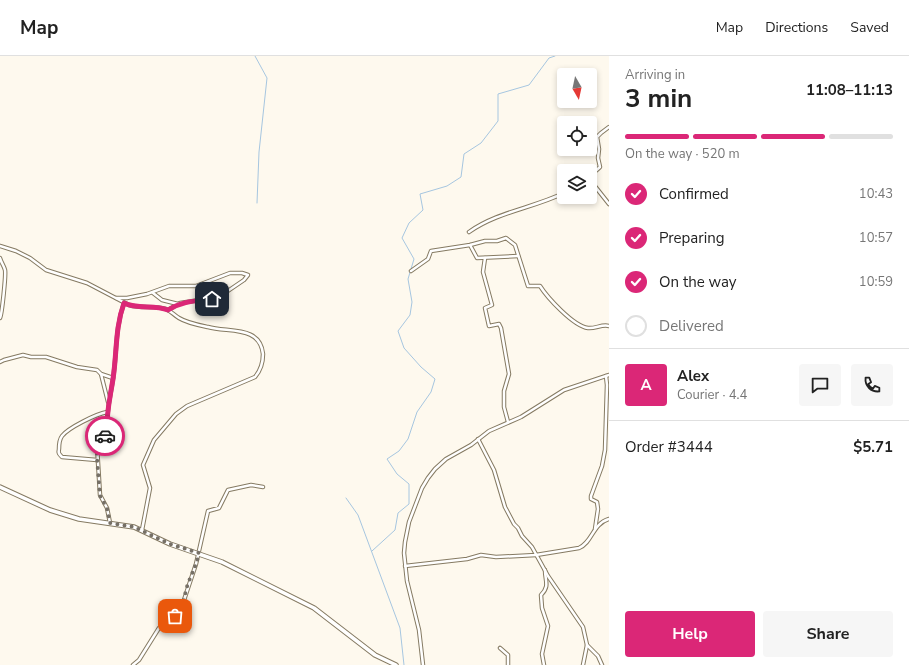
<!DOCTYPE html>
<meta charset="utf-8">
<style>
body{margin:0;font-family:"Nunito Sans",sans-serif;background:#f6f6f6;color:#222;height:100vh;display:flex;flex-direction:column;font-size:15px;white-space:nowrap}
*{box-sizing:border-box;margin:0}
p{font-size:13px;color:#767676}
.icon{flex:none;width:22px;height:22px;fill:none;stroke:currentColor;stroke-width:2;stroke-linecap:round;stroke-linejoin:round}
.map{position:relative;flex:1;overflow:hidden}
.details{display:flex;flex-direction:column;background:#fff;width:300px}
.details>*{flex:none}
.needle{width:26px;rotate:171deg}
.tools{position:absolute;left:557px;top:12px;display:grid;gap:8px}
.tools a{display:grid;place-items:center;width:40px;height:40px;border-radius:4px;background:#fff;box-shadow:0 2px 6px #0003;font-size:20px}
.pin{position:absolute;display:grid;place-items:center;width:34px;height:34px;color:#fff;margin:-17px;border-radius:8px;box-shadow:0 2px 6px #0006}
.courier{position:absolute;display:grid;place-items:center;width:40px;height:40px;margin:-20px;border:3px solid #db2777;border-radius:50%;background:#fff;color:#222;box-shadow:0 1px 5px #0007}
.summary em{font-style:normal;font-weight:700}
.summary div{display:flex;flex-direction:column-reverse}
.summary{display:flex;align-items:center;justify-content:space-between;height:68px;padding:0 16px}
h1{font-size:26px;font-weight:700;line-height:30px}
.bar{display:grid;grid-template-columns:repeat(4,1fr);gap:6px 4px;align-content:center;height:48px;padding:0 16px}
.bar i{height:5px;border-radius:3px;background:#e0e0e0}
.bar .active{background:#db2777}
.bar p{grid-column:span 4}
.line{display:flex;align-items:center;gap:10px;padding:0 16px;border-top:1px solid #e0e0e0}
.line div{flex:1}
.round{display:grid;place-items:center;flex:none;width:42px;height:42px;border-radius:4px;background:#f6f6f6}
ol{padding:0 16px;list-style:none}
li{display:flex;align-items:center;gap:12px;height:44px}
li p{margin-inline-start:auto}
li .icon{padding:4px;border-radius:50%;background:#db2777;color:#fff;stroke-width:4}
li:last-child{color:#767676}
li i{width:22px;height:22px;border:2px solid #e0e0e0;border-radius:50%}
.primary-button{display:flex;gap:8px;margin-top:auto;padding:8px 16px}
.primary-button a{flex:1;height:46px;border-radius:4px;background:#db2777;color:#fff;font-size:16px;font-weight:700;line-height:46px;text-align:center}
.primary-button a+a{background:#f6f6f6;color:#222}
header{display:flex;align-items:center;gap:24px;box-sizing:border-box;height:56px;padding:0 20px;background:#fff;border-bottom:1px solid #e0e0e0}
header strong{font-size:19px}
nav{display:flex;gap:22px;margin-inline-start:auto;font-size:14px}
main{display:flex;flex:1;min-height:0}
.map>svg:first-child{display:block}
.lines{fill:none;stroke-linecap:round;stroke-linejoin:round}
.stream{stroke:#a6c6e0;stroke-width:1}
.street-casing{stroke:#857a62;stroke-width:4.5}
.secondary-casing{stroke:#857a62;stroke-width:5.5}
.street{stroke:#fff;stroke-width:2.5}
.secondary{stroke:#fff;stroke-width:3.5}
.done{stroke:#767066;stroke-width:4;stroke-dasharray:0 7.2}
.route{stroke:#db2777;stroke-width:5}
</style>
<header>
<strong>Map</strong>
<nav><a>Map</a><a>Directions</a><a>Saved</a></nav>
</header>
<main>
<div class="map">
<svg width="609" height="609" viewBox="0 0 609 609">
<rect width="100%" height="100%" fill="#fef9ee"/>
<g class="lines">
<!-- stream -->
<g class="stream">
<path d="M255,0L267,22L259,96L257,147"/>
<path d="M346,442L358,459L400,572L404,609"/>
<path d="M372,495L395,474L398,457L409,448V428L397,418L387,403L399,395L408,383L417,356L431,336L435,323L421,311L404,292L398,275L410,259L412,246L408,223L414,203L402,182L409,167L423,154L420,138L447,130L461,121L464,98L481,87L498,65V38L529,29L549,2L555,0"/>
</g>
<!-- street casing -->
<g class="street-casing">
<g id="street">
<path d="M590,120L600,111L598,102L599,93L597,81L601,77L609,71"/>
<path d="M590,127L594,129L609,148"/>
<path d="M469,176C497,156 533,152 564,137"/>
<path d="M470,189L477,202L518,200"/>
<path d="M0,190L16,195L30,202L46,214L87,227L129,249C141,253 154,249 166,253C171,255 174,259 179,262C187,267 198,269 208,271C228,277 260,269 263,298C263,307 261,314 255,321L187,350L176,358L154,384L143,409L150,432L142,474"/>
<path d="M0,202C1,206 4,210 5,214C6,219 2,258 0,262"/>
<path d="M485,202L483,216L492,249L485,252L489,270L499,268L501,272L509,318L504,335V351L508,366"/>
<path d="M411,215L428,203L431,195L470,189L485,185H497L506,182L515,189L528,230H540C547,241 573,270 588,272C595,273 602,268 609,270"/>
<path d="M153,237L162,244L178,248"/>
<path d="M116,242H127L147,238L169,230H196L230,217H242L248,219L244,224L219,241L180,247L168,254"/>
<path d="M0,306L4,304L23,299L31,301H46L77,311L97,314L101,318L113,322"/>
<path d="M101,318L108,346"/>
<path d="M478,383L494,414L505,451L514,468L518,472L522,480L532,491L548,520L583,571L587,589L598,600L602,609"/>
<path d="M97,404L62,401C59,398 58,397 59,393C59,389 59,384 62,380C68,372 96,358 107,356"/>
<path d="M110,467L107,452L100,439L97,390L98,385L107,377C106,355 110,344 113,323C117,297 115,272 124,247"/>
<path d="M595,473L598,453L597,446L591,443V440L602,410L605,394L607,329L606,320"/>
<path d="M405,510L467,503L481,499L496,501L536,499L579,492C593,486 592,468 609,463"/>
<path d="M500,592L508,599V609"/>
<path d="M133,609L139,604L159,572L177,558L182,550L196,508L208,455L219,452L228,434L251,429L263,431"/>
<path d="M423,609L419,574L407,525L404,497L405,486L409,466L422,432L428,422L435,413L446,403L471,389L489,375L521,361L564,334L609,319"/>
<path d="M544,609L542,598L548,570L542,552L541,539C550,530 545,525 545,514"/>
<path d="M583,609L587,589"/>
</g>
</g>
<!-- secondary casing -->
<g class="secondary-casing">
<path id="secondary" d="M0,431L50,454L79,463L134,471L170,488L222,506L314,552L375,599L396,609"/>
</g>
<!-- street -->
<use href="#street" class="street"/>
<!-- secondary -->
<use href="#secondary" class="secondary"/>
</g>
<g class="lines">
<!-- done -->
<path class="done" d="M105,380L97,386V403L100,440L107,452L110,467L134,471L170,488L199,497C197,507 193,515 189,525C184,537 185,550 175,560"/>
<!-- route -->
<path class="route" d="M105,380L107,377C106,357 110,342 113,323C117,297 115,272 124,247C138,254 154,248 168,254C182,245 196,245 212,243"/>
</g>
</svg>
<div class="tools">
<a><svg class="needle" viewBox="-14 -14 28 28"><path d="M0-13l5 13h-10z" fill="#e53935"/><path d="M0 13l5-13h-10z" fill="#767676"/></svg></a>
<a><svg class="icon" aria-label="locate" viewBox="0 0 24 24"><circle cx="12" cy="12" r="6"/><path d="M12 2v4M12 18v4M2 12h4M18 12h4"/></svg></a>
<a><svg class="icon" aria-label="layers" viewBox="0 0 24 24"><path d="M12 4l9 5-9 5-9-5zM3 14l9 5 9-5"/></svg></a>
</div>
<div class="pin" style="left:175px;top:560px;background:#ea580c"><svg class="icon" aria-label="bag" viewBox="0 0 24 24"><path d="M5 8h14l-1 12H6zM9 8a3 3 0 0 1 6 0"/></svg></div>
<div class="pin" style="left:212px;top:243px;background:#1f2937"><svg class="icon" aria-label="home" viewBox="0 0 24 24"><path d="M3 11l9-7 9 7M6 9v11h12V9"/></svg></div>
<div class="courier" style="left:105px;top:380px"><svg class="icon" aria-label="car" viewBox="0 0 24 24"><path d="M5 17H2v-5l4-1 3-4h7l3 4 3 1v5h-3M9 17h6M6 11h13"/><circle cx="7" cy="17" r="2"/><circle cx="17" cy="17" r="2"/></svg></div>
</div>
<section class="details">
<div class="summary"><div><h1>3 min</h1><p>Arriving in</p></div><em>11:08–11:13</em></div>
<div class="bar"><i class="active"></i><i class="active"></i><i class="active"></i><i></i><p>On the way · 520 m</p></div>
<ol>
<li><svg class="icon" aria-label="check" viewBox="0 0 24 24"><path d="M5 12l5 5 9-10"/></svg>Confirmed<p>10:43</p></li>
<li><svg class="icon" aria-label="check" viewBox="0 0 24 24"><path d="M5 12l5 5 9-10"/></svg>Preparing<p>10:57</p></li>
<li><svg class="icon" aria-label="check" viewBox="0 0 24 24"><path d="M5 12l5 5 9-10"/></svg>On the way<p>10:59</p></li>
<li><i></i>Delivered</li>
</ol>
<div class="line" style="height:72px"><b class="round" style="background:#db2777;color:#fff">A</b><div><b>Alex</b><p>Courier · 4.4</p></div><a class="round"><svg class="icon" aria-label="chat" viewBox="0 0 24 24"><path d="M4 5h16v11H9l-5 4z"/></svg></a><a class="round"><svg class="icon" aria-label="phone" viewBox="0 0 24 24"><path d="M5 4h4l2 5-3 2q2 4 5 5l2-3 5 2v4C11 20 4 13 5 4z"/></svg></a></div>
<div class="line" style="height:52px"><div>Order #3444</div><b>$5.71</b></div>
<div class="primary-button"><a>Help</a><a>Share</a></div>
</section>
</main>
